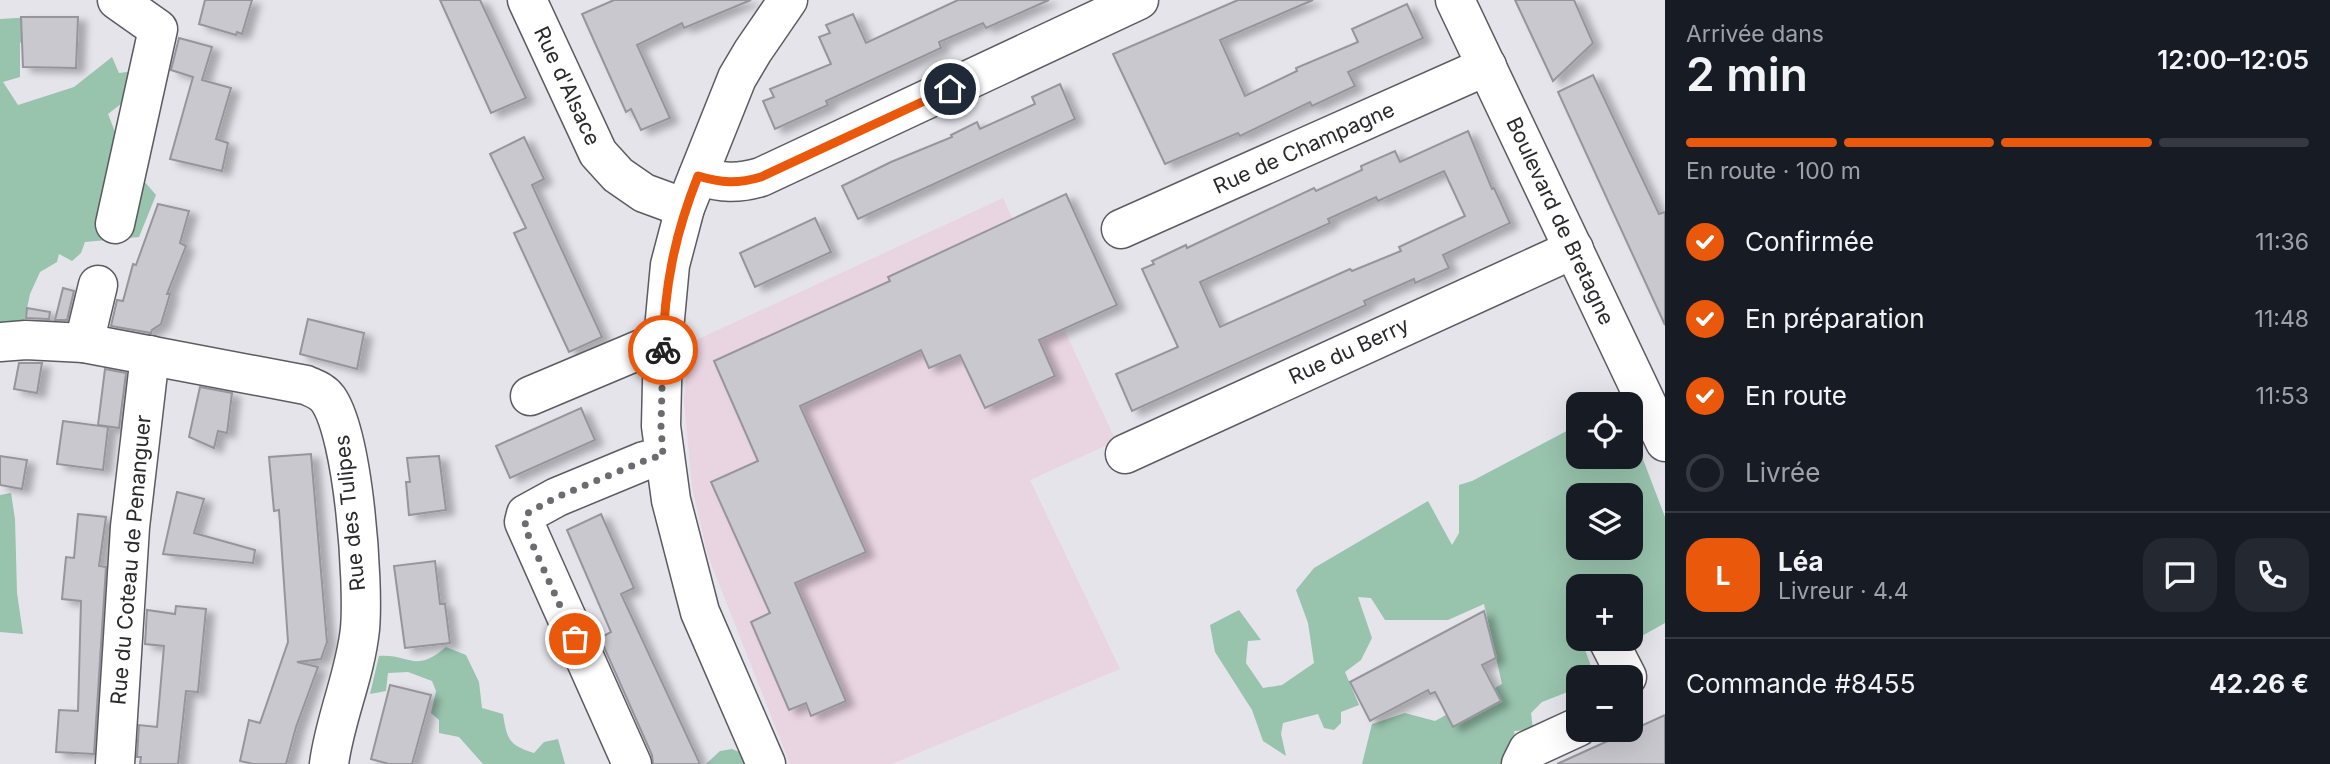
<!DOCTYPE html>
<html lang="fr">
<meta charset="utf-8">
<style>
body{margin:0;font-family:Inter,sans-serif;background:#242831;color:#f1f3f6;height:100vh;display:flex;flex-direction:column;font-size:26px;white-space:nowrap}
*{box-sizing:border-box;margin:0}
p{font-size:23px;color:#9ea1a6}
.icon{flex:none;width:38px;height:38px;fill:none;stroke:currentColor;stroke-width:2;stroke-linecap:round;stroke-linejoin:round}
.map{position:relative;flex:1;overflow:hidden}
.drawer{display:flex;flex-direction:column;background:#171b24;width:665px}
.drawer>*{flex:none}
.controls{position:absolute;left:1566px;top:392px;display:grid;gap:14px}
.controls a{display:grid;place-items:center;width:77px;height:77px;border-radius:14px;background:#171b24;box-shadow:0 7px 28px #0002;font-size:35px}
.pin{position:absolute;display:grid;place-items:center;width:60px;height:60px;color:#fff;margin:-30px;border:4px solid #fff;border-radius:50%;box-shadow:0 2px 7px #0007}
.courier{position:absolute;display:grid;place-items:center;width:70px;height:70px;margin:-35px;border:5px solid #ea580c;border-radius:50%;background:#fff;color:#222;box-shadow:0 2px 9px #0007}
.head em{font-style:normal;font-weight:600}
.head div{display:flex;flex-direction:column-reverse}
.head{display:flex;align-items:center;justify-content:space-between;height:119px;padding:0 21px}
h1{font-size:46px;font-weight:600;line-height:52px}
.bar{display:grid;grid-template-columns:repeat(4,1fr);gap:10px 7px;align-content:center;height:84px;padding:0 21px}
.bar i{height:9px;border-radius:5px;background:#363941}
.bar .current{background:#ea580c}
.bar p{grid-column:span 4}
.line{display:flex;align-items:center;gap:18px;padding:0 21px;border-top:2px solid #363941}
.line div{flex:1}
.round{display:grid;place-items:center;flex:none;width:74px;height:74px;border-radius:21px;background:#242831}
ol{padding:0 21px;list-style:none}
li{display:flex;align-items:center;gap:21px;height:77px}
li p{margin-inline-start:auto}
li .icon{padding:7px;border-radius:50%;background:#ea580c;color:#fff;stroke-width:4}
li:last-child{color:#9ea1a6}
li i{width:38px;height:38px;border:4px solid #363941;border-radius:50%}
main{display:flex;flex:1;min-height:0}
.map>svg:first-child{display:block}
.education{fill:#e9d4e2}
.forest{fill:#98c3ad;fill-rule:evenodd}
.building{fill:#cac8cf;stroke:#96959b;stroke-width:2;fill-rule:evenodd;filter:url(#shadow)}
.lines{fill:none;stroke-linecap:round;stroke-linejoin:round}
.minor-casing{stroke:#5c5b61;stroke-width:41}
.minor{stroke:#fff;stroke-width:38}
.done{stroke:#6b6b70;stroke-width:7;stroke-dasharray:0 12.6}
.route{stroke:#ea580c;stroke-width:9}
.labels{text-anchor:middle;stroke-width:7;stroke-linejoin:round;paint-order:stroke}
.street-label{font-size:21px;fill:#2a2a2d;stroke:#fff}
</style>
<main>
<div class="map">
<svg width="1665" height="764" viewBox="0 0 1665 764">
<defs>
<filter id="shadow"><feDropShadow dx="8" dy="4.5" stdDeviation="3.5" flood-color="#0004"/></filter>
</defs>
<rect width="100%" height="100%" fill="#e5e4eb"/>
<!-- education -->
<path class="education" d="M1003,198L1116,441L1030,480L1120,669L892,764H790L708,556L692,487L684,400L690,343Z"/>
<!-- forest -->
<g class="forest">
<path d="M33,17L30,39L20,43V77L3,82L18,105L74,87L112,57L119,73L135,71V93L108,114L126,160L156,195L139,237L128,238L109,232L107,240L85,242L81,253L72,261L59,254L57,262L40,272L30,294L23,327L0,335V19Z"/>
<path d="M1578,425V457H1631V431L1633,433L1665,517V623L1633,641L1629,639L1631,586H1578V639H1607L1597,642L1585,650L1594,674L1591,677H1578V688L1542,702L1531,713L1533,730L1514,731L1518,752L1504,764H1362L1372,724L1405,713L1435,721L1502,684L1484,604L1448,620H1385L1371,598L1358,597L1372,638L1361,660L1345,672L1359,705L1341,712V723L1334,730L1324,728L1318,714L1283,723L1281,734L1286,756L1263,741L1252,710L1215,652L1210,625L1239,610L1261,640L1248,641L1246,663L1263,688L1282,685L1314,663L1308,623L1296,590L1314,568L1428,501L1452,545L1459,533V485L1472,481ZM1578,495H1631V548H1578Z"/>
<path d="M11,493L15,519L17,593L23,634L0,632V495Z"/>
<path d="M446,647L466,655L479,682L482,708L503,714C507,740 509,745 534,753L544,742L558,739L565,764H483L459,737L439,733V720L431,713L436,691L432,681L408,672L388,673L386,691L370,694L379,656C411,654 414,674 446,647Z"/>
<path d="M732,749L742,753L746,764H706L720,751Z"/>
</g>
<!-- building -->
<g class="building">
<path d="M205,0H252L242,34L237,32L236,35L199,24Z"/>
<path d="M440,0H480L526,98L491,113Z"/>
<path d="M614,0H751L684,28L682,23L637,45L670,118L641,130L631,109L626,112L582,14Z"/>
<path d="M958,0H1049L986,28L983,23L939,42L941,48L826,101L828,105L775,129L763,101L774,97L770,89L831,64L819,37L830,33L826,25L853,14L866,43Z"/>
<path d="M1238,0H1313L1220,40L1245,96L1297,71L1296,68L1358,42L1352,29L1407,4L1423,38L1348,72L1355,86L1312,106L1310,102L1240,136L1238,133L1165,164L1113,54Z"/>
<path d="M1515,0H1574L1593,43L1553,81Z"/>
<path d="M21,17H78L76,68L23,67Z"/>
<path d="M179,38L212,47L202,80L231,88L216,139L228,143L222,171L170,159L193,77L171,70Z"/>
<path d="M1593,75L1659,214L1665,212V325L1558,92Z"/>
<path d="M1060,84L1075,119L858,219L842,186L891,162L952,137L951,135L977,122L980,129L1035,104L1032,97Z"/>
<path d="M1468,131L1492,189L1494,188L1510,223L1443,255L1449,268L1415,283L1414,279L1364,301L1366,305L1132,411L1116,374L1178,347L1142,269L1154,264L1152,261L1186,245L1187,248L1314,188L1316,191L1362,170L1361,166L1395,151L1400,162ZM1444,171L1465,216L1399,247L1401,251L1352,271L1350,269L1220,327L1200,282L1330,223L1328,219L1376,197L1378,201Z"/>
<path d="M524,137L544,179L532,185L602,337L569,352L514,233L526,228L490,154Z"/>
<path d="M1066,194L1117,305L1039,340L1055,376L985,408L960,355L929,368L921,350L800,406L866,552L795,583L846,701L811,716L806,703L789,710L751,622L770,613L711,482L758,461L714,361L890,281L888,277Z"/>
<path d="M158,204L189,211L180,243L186,246L167,294H170L161,324L152,330L151,333L111,326L117,300L123,301L133,264L136,265Z"/>
<path d="M815,218L831,252L755,287L740,253Z"/>
<path d="M63,288L74,291L67,320H55Z"/>
<path d="M27,308L50,312L49,319L26,318Z"/>
<path d="M308,319L364,333L357,369L300,354Z"/>
<path d="M19,363H42L37,393L14,389Z"/>
<path d="M105,369L126,373L119,428L98,425Z"/>
<path d="M200,387L232,393L227,433L218,431L214,448L189,437Z"/>
<path d="M581,408L595,440L510,478L496,446Z"/>
<path d="M63,421L108,427L103,470L57,464Z"/>
<path d="M311,454L327,642L321,659L297,662L318,667L296,727L286,764H253L240,761L249,720L260,723L288,642L279,510L274,511L269,457Z"/>
<path d="M0,456L27,460L22,489L0,485Z"/>
<path d="M439,456L446,510L409,515L406,482H410L407,458Z"/>
<path d="M177,492L204,499L194,533L255,550L253,563L163,554Z"/>
<path d="M78,514L106,517L99,566L106,567L94,754L56,752L59,710L78,711L81,601L62,599L66,557L74,558Z"/>
<path d="M601,514L634,588L621,594L700,764H653L652,755L600,638L611,632L567,530Z"/>
<path d="M435,561L440,604H445L450,643L405,648L394,566Z"/>
<path d="M176,606L206,609L198,692L186,691L178,764H140L141,757H137L139,725L157,727L164,646L145,644L147,610L175,614Z"/>
<path d="M1484,611L1496,658L1482,665L1501,701L1453,727L1435,692L1430,694L1428,690L1370,721L1350,682Z"/>
<path d="M390,685L431,695L412,764H389L371,759Z"/>
<path d="M1665,715V764H1557Z"/>
</g>
<g class="lines">
<!-- minor casing -->
<g class="minor-casing">
<g id="minor">
<path d="M527,0L598,153L618,175L644,193L685,208"/>
<path d="M1455,0L1665,442"/>
<path d="M698,176C722,183 737,184 761,177L1139,0"/>
<path d="M115,224L158,29L117,0"/>
<path d="M1121,229L1487,66"/>
<path d="M0,342L26,340L84,343L306,385C315,389 322,391 328,399C354,436 364,583 360,629C355,676 335,718 329,764"/>
<path d="M84,343L98,285"/>
<path d="M530,396L663,340"/>
<path d="M1125,454L1574,249"/>
<path d="M1609,642L1627,677"/>
<path d="M115,764L130,527L150,355"/>
<path d="M632,764L524,522L526,514L557,497L644,461L663,456"/>
<path d="M766,764L700,612L671,500L661,426L663,340L670,265L685,208L737,78L753,51L788,0"/>
<path d="M1521,764L1528,750L1578,727"/>
</g>
</g>
<!-- minor -->
<use href="#minor" class="minor"/>
</g>
<g class="lines">
<!-- done -->
<path class="done" d="M575,639L525,528L526,514L557,497L651,458L663,456L661,426L663,350"/>
<!-- route -->
<path class="route" d="M663,350C664,287 675,234 698,176C722,183 737,184 761,177L950,89"/>
</g>
<g class="labels">
<!-- street labels -->
<g class="street-label">
<text transform="translate(567 86) rotate(65)" y="7">Rue d'Alsace</text>
<text transform="translate(1304 148) rotate(-24)" y="7">Rue de Champagne</text>
<text transform="translate(1560 221) rotate(65)" y="7">Boulevard de Bretagne</text>
<text transform="translate(1349 351) rotate(-25)" y="7">Rue du Berry</text>
<text transform="translate(350 513) rotate(-96)" y="7">Rue des Tulipes</text>
<text transform="translate(131 560) rotate(-85)" y="7">Rue du Coteau de Penanguer</text>
</g>
</g>
</svg>
<div class="controls">
<a><svg class="icon" aria-label="locate" viewBox="0 0 24 24"><circle cx="12" cy="12" r="6"/><path d="M12 2v4M12 18v4M2 12h4M18 12h4"/></svg></a>
<a><svg class="icon" aria-label="layers" viewBox="0 0 24 24"><path d="M12 4l9 5-9 5-9-5zM3 14l9 5 9-5"/></svg></a>
<a>+</a>
<a>−</a>
</div>
<div class="pin" style="left:575px;top:639px;background:#ea580c"><svg class="icon" aria-label="bag" viewBox="0 0 24 24"><path d="M5 8h14l-1 12H6zM9 8a3 3 0 0 1 6 0"/></svg></div>
<div class="pin" style="left:950px;top:89px;background:#1f2937"><svg class="icon" aria-label="home" viewBox="0 0 24 24"><path d="M3 11l9-7 9 7M6 9v11h12V9"/></svg></div>
<div class="courier" style="left:663px;top:350px"><svg class="icon" aria-label="bike" viewBox="0 0 24 24"><circle cx="6" cy="16" r="4"/><circle cx="18" cy="16" r="4"/><path d="M6 16l4-8h5l3 8M10 8l3 8H6M13 5h3"/></svg></div>
</div>
<section class="drawer">
<div class="head"><div><h1>2 min</h1><p>Arrivée dans</p></div><em>12:00–12:05</em></div>
<div class="bar"><i class="current"></i><i class="current"></i><i class="current"></i><i></i><p>En route · 100 m</p></div>
<ol>
<li><svg class="icon" aria-label="check" viewBox="0 0 24 24"><path d="M5 12l5 5 9-10"/></svg>Confirmée<p>11:36</p></li>
<li><svg class="icon" aria-label="check" viewBox="0 0 24 24"><path d="M5 12l5 5 9-10"/></svg>En préparation<p>11:48</p></li>
<li><svg class="icon" aria-label="check" viewBox="0 0 24 24"><path d="M5 12l5 5 9-10"/></svg>En route<p>11:53</p></li>
<li><i></i>Livrée</li>
</ol>
<div class="line" style="height:126px"><b class="round" style="background:#ea580c;color:#fff">L</b><div><b>Léa</b><p>Livreur · 4.4</p></div><a class="round"><svg class="icon" aria-label="chat" viewBox="0 0 24 24"><path d="M4 5h16v11H9l-5 4z"/></svg></a><a class="round"><svg class="icon" aria-label="phone" viewBox="0 0 24 24"><path d="M5 4h4l2 5-3 2q2 4 5 5l2-3 5 2v4C11 20 4 13 5 4z"/></svg></a></div>
<div class="line" style="height:91px"><div>Commande #8455</div><b>42.26 €</b></div>
</section>
</main>
